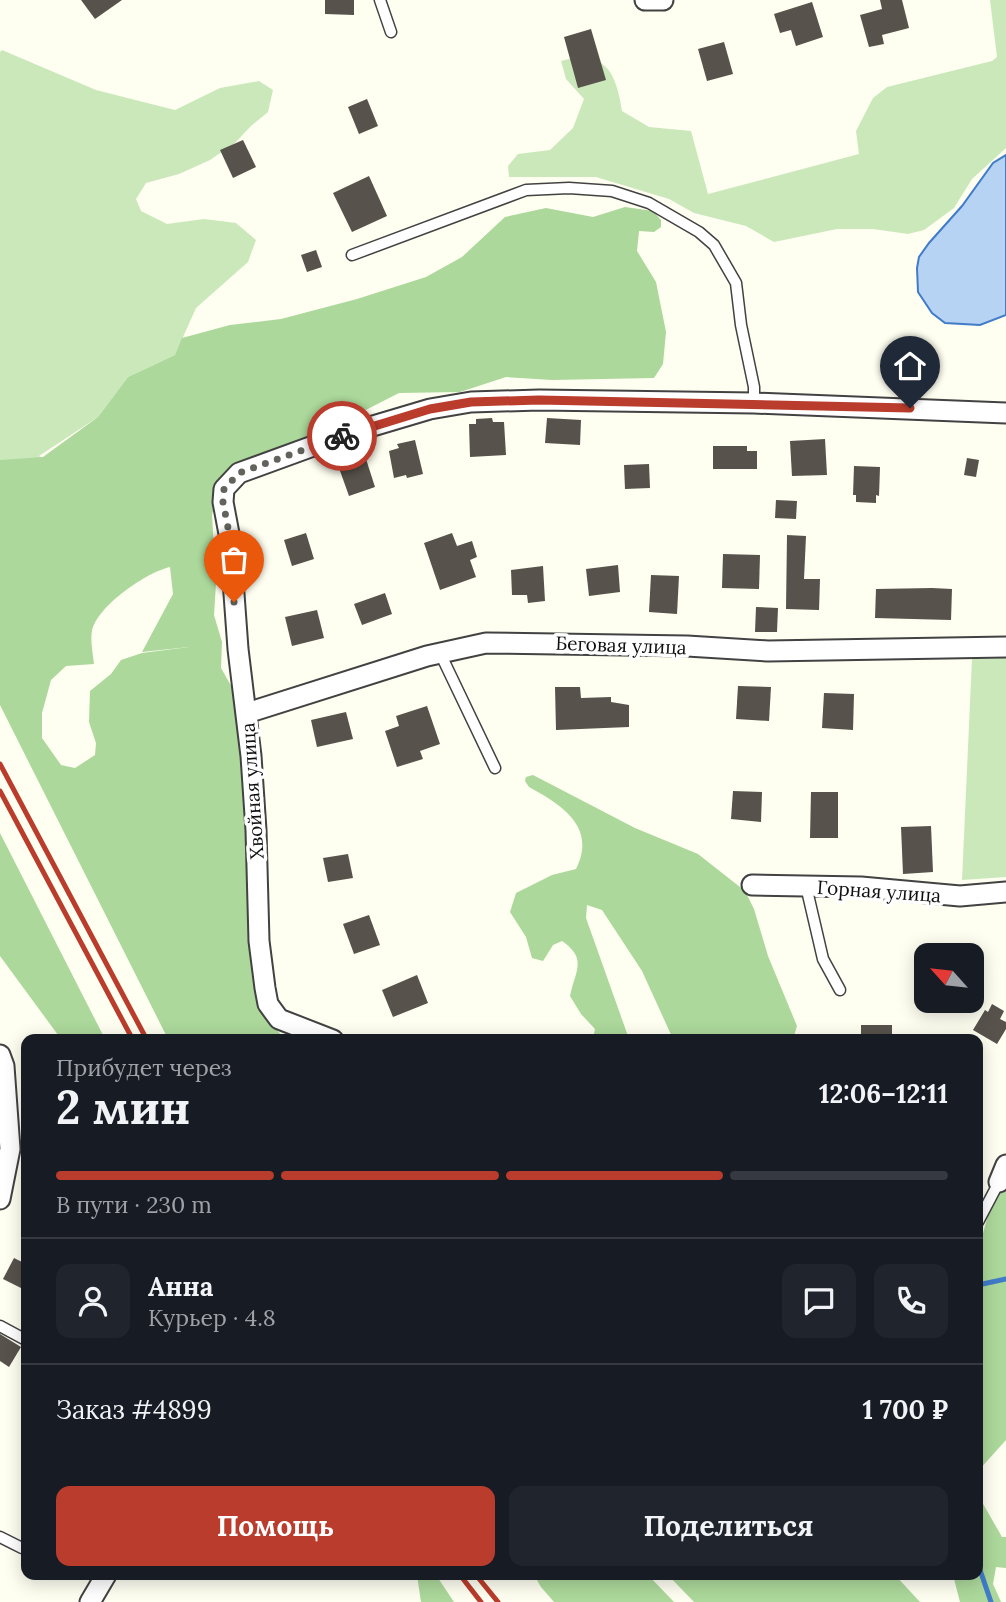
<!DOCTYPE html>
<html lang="ru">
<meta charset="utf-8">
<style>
body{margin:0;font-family:Lora,serif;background:#20242c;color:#f1f3f6;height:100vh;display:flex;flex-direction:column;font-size:26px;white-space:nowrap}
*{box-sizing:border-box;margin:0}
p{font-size:23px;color:#9ea1a6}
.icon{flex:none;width:38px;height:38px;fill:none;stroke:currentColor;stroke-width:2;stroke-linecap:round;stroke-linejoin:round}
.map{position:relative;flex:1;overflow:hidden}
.sheet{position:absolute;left:21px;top:1034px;width:962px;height:546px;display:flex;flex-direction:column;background:#171b24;border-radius:14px;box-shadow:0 4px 18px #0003}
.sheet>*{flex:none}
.needle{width:46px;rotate:297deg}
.tools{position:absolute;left:914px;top:943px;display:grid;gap:14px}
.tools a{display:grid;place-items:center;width:70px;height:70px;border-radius:14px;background:#171b24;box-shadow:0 4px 18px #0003;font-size:35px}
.pin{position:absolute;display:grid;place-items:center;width:60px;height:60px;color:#fff;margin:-72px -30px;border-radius:50% 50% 50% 0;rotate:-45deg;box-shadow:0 0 7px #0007}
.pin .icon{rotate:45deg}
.courier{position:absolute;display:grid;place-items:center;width:70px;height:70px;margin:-35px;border:5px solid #ba3c2c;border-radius:50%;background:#fff;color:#222;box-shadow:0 2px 9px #0007}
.head em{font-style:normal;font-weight:700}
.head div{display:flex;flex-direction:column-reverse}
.head{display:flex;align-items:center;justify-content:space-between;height:119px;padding:0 35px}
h1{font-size:46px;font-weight:700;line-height:52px}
.bar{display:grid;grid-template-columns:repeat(4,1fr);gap:10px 7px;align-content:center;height:84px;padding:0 35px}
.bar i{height:9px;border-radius:5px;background:#363941}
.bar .current{background:#ba3c2c}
.bar p{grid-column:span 4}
.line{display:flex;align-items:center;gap:18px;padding:0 35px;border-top:2px solid #363941}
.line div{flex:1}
.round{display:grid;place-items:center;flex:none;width:74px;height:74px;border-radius:14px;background:#20242c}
.cta{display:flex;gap:14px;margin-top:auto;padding:14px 35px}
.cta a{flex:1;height:80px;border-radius:14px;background:#ba3c2c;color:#fff;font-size:28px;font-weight:700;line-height:80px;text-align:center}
.cta a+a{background:#20242c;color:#f1f3f6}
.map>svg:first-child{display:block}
.green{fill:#cbe8bb}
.forest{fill:#acd89b;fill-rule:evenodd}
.water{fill:#b7d3f4;stroke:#417cc8;stroke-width:2}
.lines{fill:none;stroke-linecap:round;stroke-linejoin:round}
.stream{stroke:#417cc8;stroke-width:5}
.building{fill:#57524b}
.lane-casing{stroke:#424242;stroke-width:13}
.street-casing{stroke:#424242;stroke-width:23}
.lane{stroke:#fff;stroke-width:10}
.street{stroke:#fff;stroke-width:19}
.rail{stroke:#ba3c2c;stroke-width:5}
.done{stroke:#63635e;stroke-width:7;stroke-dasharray:0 12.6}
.route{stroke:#ba3c2c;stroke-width:9}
.labels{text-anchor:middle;stroke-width:7;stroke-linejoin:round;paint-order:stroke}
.street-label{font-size:19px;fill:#0f0f0f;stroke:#fff}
</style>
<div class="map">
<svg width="1006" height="1602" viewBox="0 0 1006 1602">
<rect width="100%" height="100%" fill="#fefef1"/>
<!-- green -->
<g class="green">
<path d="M990,0H1006V148L972,179L954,208L924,230L908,234L873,229H837L774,242L746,226L694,213L669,199L596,177H509L508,166L518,154L550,150L573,128L584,99L566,79L561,61C605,49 616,72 622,111L649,127L691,131L708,194L859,154L856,131L873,98L887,87L992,61L997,57Z"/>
<path d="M2,50L96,90L175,110L220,88L259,81L273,90L268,112L251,126L235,143L210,160L179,174L146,183L136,199L141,211L167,224L204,219L236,223L256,240L248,262L196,308L175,355L128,377L98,417L39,456L53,465L494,343L0,570V52Z"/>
<path d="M1006,658V877L962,880L972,659Z"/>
</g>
<!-- forest -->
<g class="forest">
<path d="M625,207L653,211L661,220V227L654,232L639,231L637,251L656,282L666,332L663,364L654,378L552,380L506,377L460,392L399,393L350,418L260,457L220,480L212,515L216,583L214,615L222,642L221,668L234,691L235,707L241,725L272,1025L285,1039H168L0,705V460L43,457L98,417L128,377L175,355L182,338L230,325L281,319L357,299L426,277L462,257L505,217L546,208L593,217ZM170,567L173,594L142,652L189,647L142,653L121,660L111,674L90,691L89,722L96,743L95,755L75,768L61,765L42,738V713L51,680L66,666L94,664C93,654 90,640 92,631C97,606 147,572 170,567Z"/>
<path d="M533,775L635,828L698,854L745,891L754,909L768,956L797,1026L793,1039H673L642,971L602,910L587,905L586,918L629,1039H593L595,1029L581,1014L570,996C575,971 588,959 562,941L553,945L543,961L532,958L526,937L510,912L516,893L552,875L576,869C597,827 562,805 529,787L525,781L526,777Z"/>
<path d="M0,833L105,1039H61L0,956Z"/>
<path d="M1006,1180V1440L978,1471V1251L989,1212Z"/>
<path d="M978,1495L1002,1537H1006V1568L996,1567L993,1584L1001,1602H960L953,1575H978Z"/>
<path d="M417,1575H436L454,1602H421Z"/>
<path d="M534,1575H648L674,1602H554L541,1587Z"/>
<path d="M668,1575H895L920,1602H694Z"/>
</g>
<!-- water -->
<path class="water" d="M1006,155V315L980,325L945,323L932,313L918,292L917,268L919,257L929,243L962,206L993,163Z"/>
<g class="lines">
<!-- stream -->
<g class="stream">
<path d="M978,1285L1006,1279"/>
<path d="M978,1564L991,1602"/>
</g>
</g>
<!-- building -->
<g class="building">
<path d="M81,0H122L95,19Z"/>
<path d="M325,0H354V15L325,14Z"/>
<path d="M880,0H902L909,28L882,35L884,44L869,47L860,15L882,9Z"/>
<path d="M812,2L823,37L796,46L791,30L780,33L774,14Z"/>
<path d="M591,29L606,80L578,88L564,37Z"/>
<path d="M724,42L733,74L707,81L698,49Z"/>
<path d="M367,99L378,126L359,134L348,107Z"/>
<path d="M243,140L256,167L233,178L220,150Z"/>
<path d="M369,176L387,216L352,232L333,193Z"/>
<path d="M316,250L322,267L307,272L301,255Z"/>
<path d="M492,418L493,422H504L506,455L470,457L469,424H476V419Z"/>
<path d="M547,418L581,420L580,445L545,443Z"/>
<path d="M825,439L827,475L792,476L790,441Z"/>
<path d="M415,440L423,474L407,478L406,475L394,478L389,451L399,448L397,444Z"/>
<path d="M713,446H747V451H757V469H713Z"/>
<path d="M967,458L979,460L976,477L964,475Z"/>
<path d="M366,459L375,487L349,496L339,468Z"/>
<path d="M649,464L650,488L625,489L624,465Z"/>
<path d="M854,466L880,467L879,496L876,495V503L856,502V495H853Z"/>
<path d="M776,500L797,501L796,519L775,518Z"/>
<path d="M306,533L314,559L292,566L284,540Z"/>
<path d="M452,533L457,546L472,541L477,557L470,560L476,577L440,590L424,543Z"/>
<path d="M787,535L806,536L804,579H820L819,610L786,609Z"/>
<path d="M723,554L760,555L759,589L722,588Z"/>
<path d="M618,565L620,592L589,596L586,569Z"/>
<path d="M543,566L545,601L528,603L527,595H512L511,570Z"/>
<path d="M651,575L679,576L677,614L649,612Z"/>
<path d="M932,588L952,589L951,620L875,618L876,589Z"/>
<path d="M385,593L392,614L362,625L354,604Z"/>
<path d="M756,607L778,608L777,632H755Z"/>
<path d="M317,610L324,638L292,646L285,617Z"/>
<path d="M738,686L771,687L769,721L736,719Z"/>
<path d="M555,687H580L581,698L611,697V702L629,705V727L556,730Z"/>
<path d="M824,693L854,694L853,730L822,728Z"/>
<path d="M427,706L440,744L420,751L423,759L397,767L385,731L399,726L396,716Z"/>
<path d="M346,712L353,739L317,747L311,720Z"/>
<path d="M733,791L762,792L761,822L731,819Z"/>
<path d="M811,792H838V838H810Z"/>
<path d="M931,826L933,872L903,874L901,827Z"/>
<path d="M348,854L353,878L328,882L323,858Z"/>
<path d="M369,915L380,945L354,954L343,924Z"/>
<path d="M417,975L428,1003L393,1017L382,990Z"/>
<path d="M992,1004L1004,1011L1000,1019L1006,1022V1029L997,1044L973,1030L985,1010L988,1012Z"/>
<rect x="861" y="1025" width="31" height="15"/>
<path d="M14,1258L26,1264V1277L21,1288L3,1279Z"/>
<path d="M0,1334L21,1347L9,1367L0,1361Z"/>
</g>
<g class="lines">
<!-- lane casing -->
<g class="lane-casing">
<g id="lane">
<path d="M380,0L391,32"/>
<path d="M352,255L526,190L569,188L612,191L649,203L699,232L714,245L736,283L741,325L754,387V403"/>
<path d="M440,653L495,768"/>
<path d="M806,886L823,959L840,990"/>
<path d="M978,1222L999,1182"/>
<path d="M0,1326L26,1340"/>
<path d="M0,1537L22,1548"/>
</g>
</g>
<!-- street casing -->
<g class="street-casing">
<g id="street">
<path d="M645,0H663"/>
<path d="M247,713L427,656L486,643L687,646L768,651L1006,647"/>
<path d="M752,885L861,887L960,896L1006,892"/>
<path d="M333,1040L279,1019L268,1004L265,988L259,941L256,830L251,756L238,649L230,539L223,502L224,489L239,473L346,434L430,409L471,402L539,400L754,403L1006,413"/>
<path d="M0,1055L4,1066L10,1149L0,1199"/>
<path d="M999,1182L1006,1165"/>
<path d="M90,1602L106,1575"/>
</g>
</g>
<!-- lane -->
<use href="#lane" class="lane"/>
<!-- street -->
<use href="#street" class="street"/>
<!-- rail -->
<g class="rail">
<path d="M0,764L147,1040"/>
<path d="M0,791L133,1040"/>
<path d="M460,1575L481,1602"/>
<path d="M476,1575L498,1602"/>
</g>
</g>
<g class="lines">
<!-- done -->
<path class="done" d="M234,602L230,538L223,502L224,489L239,473L342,436"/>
<!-- route -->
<path class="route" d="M342,436L430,409L471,402L539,400L910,408"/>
</g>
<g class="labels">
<!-- street labels -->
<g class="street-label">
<text transform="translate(621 645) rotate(2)" y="7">Беговая улица</text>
<text transform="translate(252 791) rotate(-94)" y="7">Хвойная улица</text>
<text transform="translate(879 891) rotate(4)" y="7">Горная улица</text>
</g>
</g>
</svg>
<div class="tools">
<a><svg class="needle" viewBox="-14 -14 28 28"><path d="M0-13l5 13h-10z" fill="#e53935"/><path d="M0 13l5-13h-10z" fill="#9ea1a6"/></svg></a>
</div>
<div class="pin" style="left:234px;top:602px;background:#ea580c"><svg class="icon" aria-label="bag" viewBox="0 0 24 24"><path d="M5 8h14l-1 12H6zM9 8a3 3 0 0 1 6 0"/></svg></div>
<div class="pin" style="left:910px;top:408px;background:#1f2937"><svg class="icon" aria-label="home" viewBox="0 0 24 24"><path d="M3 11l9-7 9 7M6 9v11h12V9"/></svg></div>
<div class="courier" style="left:342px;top:436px"><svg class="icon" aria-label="bike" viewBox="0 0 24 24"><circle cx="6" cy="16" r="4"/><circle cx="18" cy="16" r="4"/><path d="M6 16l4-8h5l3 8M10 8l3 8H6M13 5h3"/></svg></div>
<section class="sheet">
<div class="head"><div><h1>2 мин</h1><p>Прибудет через</p></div><em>12:06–12:11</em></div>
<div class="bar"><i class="current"></i><i class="current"></i><i class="current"></i><i></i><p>В пути · 230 m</p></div>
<div class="line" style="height:126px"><a class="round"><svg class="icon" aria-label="person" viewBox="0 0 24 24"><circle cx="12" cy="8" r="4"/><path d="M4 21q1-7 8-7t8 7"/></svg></a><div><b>Анна</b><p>Курьер · 4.8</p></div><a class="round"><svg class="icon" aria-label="chat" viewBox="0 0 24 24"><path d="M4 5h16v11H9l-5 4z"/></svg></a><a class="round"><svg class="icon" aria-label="phone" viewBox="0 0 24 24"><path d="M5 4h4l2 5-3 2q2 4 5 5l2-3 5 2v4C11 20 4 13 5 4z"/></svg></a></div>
<div class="line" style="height:91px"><div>Заказ #4899</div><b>1 700 ₽</b></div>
<div class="cta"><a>Помощь</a><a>Поделиться</a></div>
</section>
</div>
